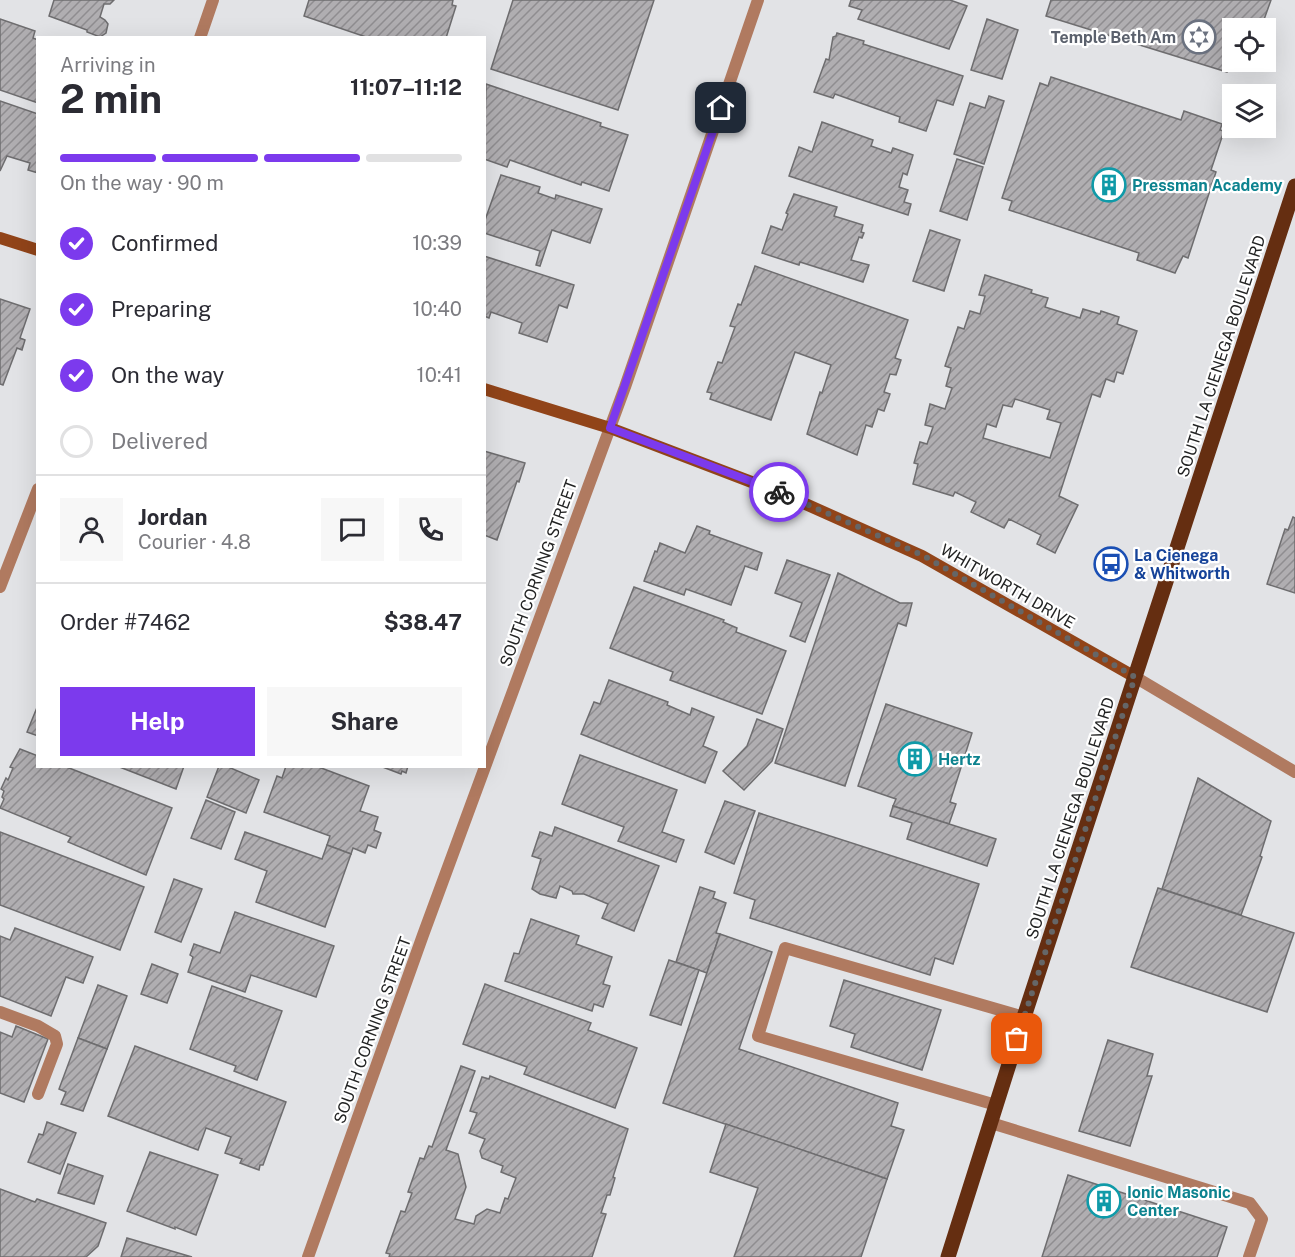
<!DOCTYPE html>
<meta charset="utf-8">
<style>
body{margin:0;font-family:"Public Sans",sans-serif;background:#f7f7f7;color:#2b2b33;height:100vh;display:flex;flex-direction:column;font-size:22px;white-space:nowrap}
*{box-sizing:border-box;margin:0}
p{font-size:20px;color:#7c7c81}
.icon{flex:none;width:33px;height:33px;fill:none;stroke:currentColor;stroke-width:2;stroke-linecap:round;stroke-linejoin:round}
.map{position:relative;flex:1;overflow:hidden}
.sheet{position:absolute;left:36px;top:36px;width:450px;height:732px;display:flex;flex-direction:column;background:#fff;border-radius:0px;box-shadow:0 6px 24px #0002}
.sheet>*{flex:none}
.tools{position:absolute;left:1222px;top:18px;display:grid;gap:12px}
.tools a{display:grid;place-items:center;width:54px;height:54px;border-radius:0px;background:#fff;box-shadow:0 6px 24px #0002;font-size:30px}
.pin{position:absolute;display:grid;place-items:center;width:51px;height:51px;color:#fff;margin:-26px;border-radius:12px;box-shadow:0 3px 9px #0006}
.courier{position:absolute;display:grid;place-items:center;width:60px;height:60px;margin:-30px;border:4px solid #7c3aed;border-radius:50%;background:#fff;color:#222;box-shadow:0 2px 8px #0007}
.headline em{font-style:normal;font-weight:700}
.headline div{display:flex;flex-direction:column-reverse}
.headline{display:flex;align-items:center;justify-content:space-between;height:102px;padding:0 24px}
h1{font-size:39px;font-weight:700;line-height:45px}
.bar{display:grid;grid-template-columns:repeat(4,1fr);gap:9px 6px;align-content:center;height:72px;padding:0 24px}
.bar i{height:8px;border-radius:4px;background:#e1e1e2}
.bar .selected{background:#7c3aed}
.bar p{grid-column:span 4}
.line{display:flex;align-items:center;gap:15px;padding:0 24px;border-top:2px solid #e1e1e2}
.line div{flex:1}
.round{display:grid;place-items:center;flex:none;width:63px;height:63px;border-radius:0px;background:#f7f7f7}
ol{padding:0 24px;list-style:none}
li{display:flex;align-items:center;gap:18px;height:66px}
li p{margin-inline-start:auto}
li .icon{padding:6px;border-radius:50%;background:#7c3aed;color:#fff;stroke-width:4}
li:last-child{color:#7c7c81}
li i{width:33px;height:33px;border:3px solid #e1e1e2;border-radius:50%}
.primary-button{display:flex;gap:12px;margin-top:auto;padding:12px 24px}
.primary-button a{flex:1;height:69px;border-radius:0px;background:#7c3aed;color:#fff;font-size:24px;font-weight:700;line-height:69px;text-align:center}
.primary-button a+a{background:#f7f7f7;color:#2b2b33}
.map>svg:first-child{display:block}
.building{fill:url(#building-hatch);stroke:#6e6d6f;stroke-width:1.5;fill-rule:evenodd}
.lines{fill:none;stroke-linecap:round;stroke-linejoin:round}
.lane{stroke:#b07a60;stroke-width:12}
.street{stroke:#b07a60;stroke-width:12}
.secondary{stroke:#914419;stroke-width:12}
.primary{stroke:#652e11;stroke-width:15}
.done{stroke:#656667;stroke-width:6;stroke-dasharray:0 10.8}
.route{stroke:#7c3aed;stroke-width:8}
.labels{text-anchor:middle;stroke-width:4.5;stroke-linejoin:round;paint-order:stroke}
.worship-label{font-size:16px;font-weight:bold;fill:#5b616d;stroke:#fff;text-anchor:end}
.culture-label{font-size:16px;font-weight:bold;fill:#0d838f;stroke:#fff;text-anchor:start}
.street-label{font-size:16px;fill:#222323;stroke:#fff}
.transit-label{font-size:16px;font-weight:bold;fill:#164399;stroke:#fff;text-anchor:start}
</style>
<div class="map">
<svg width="1295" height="1257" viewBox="0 0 1295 1257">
<defs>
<pattern id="building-hatch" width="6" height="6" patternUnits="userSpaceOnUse" patternTransform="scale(1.5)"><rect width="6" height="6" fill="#b0aeb1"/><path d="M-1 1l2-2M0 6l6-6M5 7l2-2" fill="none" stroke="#8f8d90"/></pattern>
</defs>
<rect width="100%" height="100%" fill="#e2e3e6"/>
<!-- building -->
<g class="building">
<path d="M54,0H114L110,4H104L100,17L105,20L108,24L106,33L100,37L87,32V30L49,16Z"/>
<path d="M309,0H453L452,5L456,6L446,38H369L304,16Z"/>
<path d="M513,0H654L618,110L491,69Z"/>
<path d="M851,0H950L967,6L949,49L858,19L862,10L849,6Z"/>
<path d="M1051,0H1271L1261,28H1233V60L1231,61L1227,72L1046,16Z"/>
<path d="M0,19L35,31L33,38L38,40V103L0,90Z"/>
<path d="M987,19L1018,30L1002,79L971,70Z"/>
<path d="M837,33L864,41L863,44L963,76L953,105L937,100L926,131L899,122L900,117L835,94L833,98L814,92L826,59L829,60L833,37L836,36Z"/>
<path d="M1051,77L1181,120L1184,111L1222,124L1220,130L1224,131L1211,170L1216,172L1188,258L1183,256L1175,273L1137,260L1139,253L1009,210L1012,201L1002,198L1040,83L1048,86Z"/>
<path d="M486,84L601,123L600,126L628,135L609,191L582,182L581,185L510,160L507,167L484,159Z"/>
<path d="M989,96L1004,101L984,164L954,154L970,103L985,108Z"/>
<path d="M0,101L38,114V173L28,170L30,163L7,156L0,171Z"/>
<path d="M822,122L873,140L871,146L891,153L893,148L913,155L907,175L903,173L899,187L908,190L904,202L911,204L908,215L789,176L799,147L812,152Z"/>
<path d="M957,159L983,167L967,220L940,211Z"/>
<path d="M501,175L540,187L538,193L555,199L556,195L602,209L590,243L552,230L540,266L536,265L540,251L484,233V223Z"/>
<path d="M794,194L837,207L834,216L863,225L861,232L864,233L862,238L859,237L851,260L869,265L863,282L800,262L799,265L762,253L771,226L782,230L788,214L786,213Z"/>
<path d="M930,230L960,240L944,291L913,281Z"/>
<path d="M484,256L574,285L567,308L559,305L547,342L519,333L522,323L491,312L489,318L484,316Z"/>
<path d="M755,266L908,320L895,358L901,360L896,375L890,374L884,392L890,394L884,411L878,409L872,427L866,425L857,455L807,434L820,392L822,393L831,365L795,352L771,420L710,399L712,393L707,392L718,362L722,363L735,327L730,326L738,304L741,305Z"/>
<path d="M985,275L1032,290L1031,293L1048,298L1045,307L1080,318L1083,309L1100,314L1101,311L1119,317L1117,324L1137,331L1123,374L1117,372L1114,382L1106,379L1100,397L1092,394L1059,496L1078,505L1055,553L1037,544L1041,535L1009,519L1004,528L971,512L976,502L955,492L953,496L913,484L918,464L914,463L920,442L927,444L933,427L925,425L930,404L945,409L952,388L946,386L951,368L945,366L958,327L964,329L970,311L980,314L985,296L979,295ZM1015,399L1050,410L1047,419L1061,423L1050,458L983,438L987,424L996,427L1003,405L1012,407Z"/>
<path d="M0,299L30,309L20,338L25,340L22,350L17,348L3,385L0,384Z"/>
<path d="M484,451L525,463L519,482L517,481L497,540L484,535Z"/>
<path d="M1293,517L1295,518V593L1267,584L1285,529L1288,530Z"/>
<path d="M697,526L710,531L709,534L762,553L757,570L745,566L731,605L686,589L684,595L644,581L655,551L657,552L660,543L685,553Z"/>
<path d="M787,560L830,575L805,642L790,636L802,603L775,593Z"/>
<path d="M838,573L900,603H912L906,626L898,623L845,786L775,763Z"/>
<path d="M634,587L724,620L723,622L737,628L736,632L786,651L762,714L670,680L673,672L610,648Z"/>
<path d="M609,680L668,702L667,705L690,715L692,708L714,717L703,746L717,752L705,783L581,734L594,702L600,704Z"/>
<path d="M886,704L972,733L950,802L956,804L949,824L893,806L896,799L858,786Z"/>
<path d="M38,705V736L27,732Z"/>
<path d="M757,719L783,729L772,761L744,790L723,771L747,746Z"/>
<path d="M20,749L38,756V766H64L172,808L146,875L68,842L71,837L0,808L4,799L2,797L4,791L1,789L6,778L8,780L13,768L10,767Z"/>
<path d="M580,755L677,790L662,832L684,840L676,862L618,841L624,827L562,804Z"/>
<path d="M117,766H184L176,789Z"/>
<path d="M219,766H226L259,780L246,813L207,797Z"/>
<path d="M286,766H316L369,786L360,811L378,817L374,830L381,833L376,848L368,845L365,853L353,848L351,854L327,845L330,836L264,812L277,776L282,778Z"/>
<path d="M380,766H408L406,773L402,771L401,774Z"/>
<path d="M1198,778L1271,821L1260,856L1262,857L1241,915L1162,889Z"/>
<path d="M206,800L235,812L221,849L191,838Z"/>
<path d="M725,801L755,811L734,864L705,852Z"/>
<path d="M893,806L996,839L987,866L907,839L912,823L890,816Z"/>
<path d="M759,813L979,884L953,964L935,958L930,975L750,918L755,900L734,893Z"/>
<path d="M555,827L659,866L634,931L602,918L608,904L584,894H573L572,891L560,886L556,898L540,894L532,889L541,859L532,856L540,832L552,836Z"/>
<path d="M0,832L144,887L120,950L0,905Z"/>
<path d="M245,832L322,859L327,845L351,854L325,927L256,902L267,871L235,859Z"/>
<path d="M174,879L202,889L181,942L155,932Z"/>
<path d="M700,887L715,892L713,898L726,903L716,933L720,934L707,973L676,962Z"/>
<path d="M1158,888L1294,933L1267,1012L1131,967Z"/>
<path d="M235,912L334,946L316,997L251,975L245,992L188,972L193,957L190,955L194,944L220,953Z"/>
<path d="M531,919L579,936L576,944L612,957L603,984L610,986L603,1007L594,1004L592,1011L505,981L514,953L519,954Z"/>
<path d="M15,928L93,957L83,983L66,977L51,1016L0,996V936L10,940Z"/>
<path d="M720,934L772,952L739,1049L898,1103L891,1126L904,1130L887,1179L663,1103Z"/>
<path d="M669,960L699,970L681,1025L650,1015Z"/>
<path d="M152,964L178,974L167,1003L141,994Z"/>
<path d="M844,980L941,1010L922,1070L851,1047L855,1034L830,1026Z"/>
<path d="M485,984L591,1023L588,1030L637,1048L615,1108L524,1074L527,1067L463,1044Z"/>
<path d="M98,985L127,996L107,1049L78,1038Z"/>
<path d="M212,986L282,1011L257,1080L234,1071L236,1066L190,1049Z"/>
<path d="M16,1026L48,1039L24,1102L0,1093V1032L12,1037Z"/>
<path d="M78,1038L107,1049L83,1111L61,1104L66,1092L59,1089Z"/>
<path d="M1108,1040L1153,1054L1147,1076H1152L1130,1146L1079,1131Z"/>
<path d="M135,1046L286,1102L263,1165H260L259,1170L240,1163L242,1159L225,1153L231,1137L206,1128L198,1150L108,1116Z"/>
<path d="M461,1066L475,1071L446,1150L458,1154L466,1187L455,1219L474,1224L476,1216L487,1209L500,1213L505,1198L508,1199L516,1178L501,1172L503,1166L482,1158L480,1151L485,1139L469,1133L477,1113L470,1111L482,1077L489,1079L490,1076L628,1129L613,1177L615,1178L610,1195H607L601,1213L606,1214L592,1257H389L390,1254L386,1253L401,1211L405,1212L412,1193L408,1192L420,1158L424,1159L429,1146L432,1147Z"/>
<path d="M47,1122L76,1133L60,1174L28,1162L39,1134L43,1135Z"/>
<path d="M726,1124L887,1179L861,1257H734L758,1188L710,1172Z"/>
<path d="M150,1152L218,1175L196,1235L175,1227V1229L127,1211Z"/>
<path d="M68,1164L103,1176L94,1204L58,1193Z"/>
<path d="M1068,1175L1227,1227L1217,1257H1042Z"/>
<path d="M0,1189L35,1202L37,1199L106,1223L98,1246L86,1257H0Z"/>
<path d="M127,1238L192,1257H121Z"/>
</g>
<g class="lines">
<!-- lane -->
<g class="lane">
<path d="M0,1012L38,1026L55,1036L57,1044L38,1094"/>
<path d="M996,1105L758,1036L785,948L1024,1017"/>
<path d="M991,1123L1250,1203L1262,1219L1249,1257"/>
</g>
<!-- street -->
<g class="street">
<path d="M200,38L213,0"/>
<path d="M0,587L38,489"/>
<path d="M1135,677L1295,772"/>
<path d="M308,1257L423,935L625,387L758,0"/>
</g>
<!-- secondary -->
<g class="secondary">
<path d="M0,238L38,250"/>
<path d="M484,389L610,428L783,494L922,556L1135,677"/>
</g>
<!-- primary -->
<path class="primary" d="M948,1257L1024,1017L1295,186"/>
</g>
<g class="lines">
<!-- done -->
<path class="done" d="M779,492L922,555L1135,677L1017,1039"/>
<!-- route -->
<path class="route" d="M721,108L610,428L779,492"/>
</g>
<!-- icons -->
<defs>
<g id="synagogue-ring" transform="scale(1.725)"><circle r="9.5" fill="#fff" stroke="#6b7280" stroke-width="1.5"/><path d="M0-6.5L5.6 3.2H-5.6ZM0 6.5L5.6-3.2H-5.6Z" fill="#6b7280"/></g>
<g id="building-ring" transform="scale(1.725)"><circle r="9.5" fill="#fff" stroke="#0f9aa8" stroke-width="1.5"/><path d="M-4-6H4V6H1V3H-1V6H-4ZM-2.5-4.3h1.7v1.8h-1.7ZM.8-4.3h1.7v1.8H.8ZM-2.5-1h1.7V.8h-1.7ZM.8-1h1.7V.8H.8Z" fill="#0f9aa8"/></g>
<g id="bus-ring" transform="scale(1.725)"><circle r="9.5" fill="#fff" stroke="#1a4fb4" stroke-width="1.5"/><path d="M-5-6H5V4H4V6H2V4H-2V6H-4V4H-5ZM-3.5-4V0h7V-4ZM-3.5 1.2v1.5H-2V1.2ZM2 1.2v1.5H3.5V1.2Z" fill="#1a4fb4"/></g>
</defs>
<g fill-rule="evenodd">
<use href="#synagogue-ring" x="1199" y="37"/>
<use href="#building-ring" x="1109" y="185"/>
<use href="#bus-ring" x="1111" y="564"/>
<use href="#building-ring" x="915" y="759"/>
<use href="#building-ring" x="1104" y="1201"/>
</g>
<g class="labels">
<!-- worship labels -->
<g class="worship-label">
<text x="1176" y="43">Temple Beth Am</text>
</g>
<!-- culture labels -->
<g class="culture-label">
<text x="1132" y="191">Pressman Academy</text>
<text x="938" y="765">Hertz</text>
<text x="1127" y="1198">Ionic Masonic<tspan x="1127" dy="18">Center</tspan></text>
</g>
<!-- street labels -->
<g class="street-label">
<text transform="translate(1221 356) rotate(-72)" y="6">SOUTH LA CIENEGA BOULEVARD</text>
<text transform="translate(538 573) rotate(-70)" y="6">SOUTH CORNING STREET</text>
<text transform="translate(1008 586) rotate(30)" y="6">WHITWORTH DRIVE</text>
<text transform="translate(1070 818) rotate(-72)" y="6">SOUTH LA CIENEGA BOULEVARD</text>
<text transform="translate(372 1030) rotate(-70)" y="6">SOUTH CORNING STREET</text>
</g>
<!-- transit labels -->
<g class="transit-label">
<text x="1134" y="561">La Cienega<tspan x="1134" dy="18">&amp; Whitworth</tspan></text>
</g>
</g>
</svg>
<div class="tools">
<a><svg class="icon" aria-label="locate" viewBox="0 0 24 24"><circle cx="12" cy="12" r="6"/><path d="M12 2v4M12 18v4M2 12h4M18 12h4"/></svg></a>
<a><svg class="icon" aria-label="layers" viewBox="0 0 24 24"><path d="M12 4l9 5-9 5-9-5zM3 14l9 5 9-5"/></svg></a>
</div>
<div class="pin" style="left:1017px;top:1039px;background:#ea580c"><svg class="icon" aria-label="bag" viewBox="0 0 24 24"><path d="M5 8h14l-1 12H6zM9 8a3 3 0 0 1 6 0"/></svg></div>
<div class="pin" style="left:721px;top:108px;background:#1f2937"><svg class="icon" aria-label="home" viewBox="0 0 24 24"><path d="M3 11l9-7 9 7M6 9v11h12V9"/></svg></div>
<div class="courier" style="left:779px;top:492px"><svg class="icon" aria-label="bike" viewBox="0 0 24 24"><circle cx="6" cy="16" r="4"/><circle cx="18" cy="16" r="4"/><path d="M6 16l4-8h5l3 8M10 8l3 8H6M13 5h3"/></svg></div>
<section class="sheet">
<div class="headline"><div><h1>2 min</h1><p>Arriving in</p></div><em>11:07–11:12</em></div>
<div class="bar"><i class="selected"></i><i class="selected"></i><i class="selected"></i><i></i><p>On the way · 90 m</p></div>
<ol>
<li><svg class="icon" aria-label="check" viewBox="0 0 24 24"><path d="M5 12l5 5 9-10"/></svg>Confirmed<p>10:39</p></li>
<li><svg class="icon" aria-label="check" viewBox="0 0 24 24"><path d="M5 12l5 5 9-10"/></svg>Preparing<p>10:40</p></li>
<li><svg class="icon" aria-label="check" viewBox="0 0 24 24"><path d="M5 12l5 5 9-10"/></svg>On the way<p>10:41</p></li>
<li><i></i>Delivered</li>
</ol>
<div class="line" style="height:108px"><a class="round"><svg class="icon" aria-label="person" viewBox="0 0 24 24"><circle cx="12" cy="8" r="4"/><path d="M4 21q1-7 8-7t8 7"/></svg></a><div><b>Jordan</b><p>Courier · 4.8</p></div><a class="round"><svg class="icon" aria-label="chat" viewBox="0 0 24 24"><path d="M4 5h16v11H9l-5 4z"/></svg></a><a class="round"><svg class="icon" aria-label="phone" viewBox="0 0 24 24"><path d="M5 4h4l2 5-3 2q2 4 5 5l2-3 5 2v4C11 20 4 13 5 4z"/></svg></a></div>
<div class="line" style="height:78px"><div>Order #7462</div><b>$38.47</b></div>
<div class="primary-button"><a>Help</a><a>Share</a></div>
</section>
</div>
